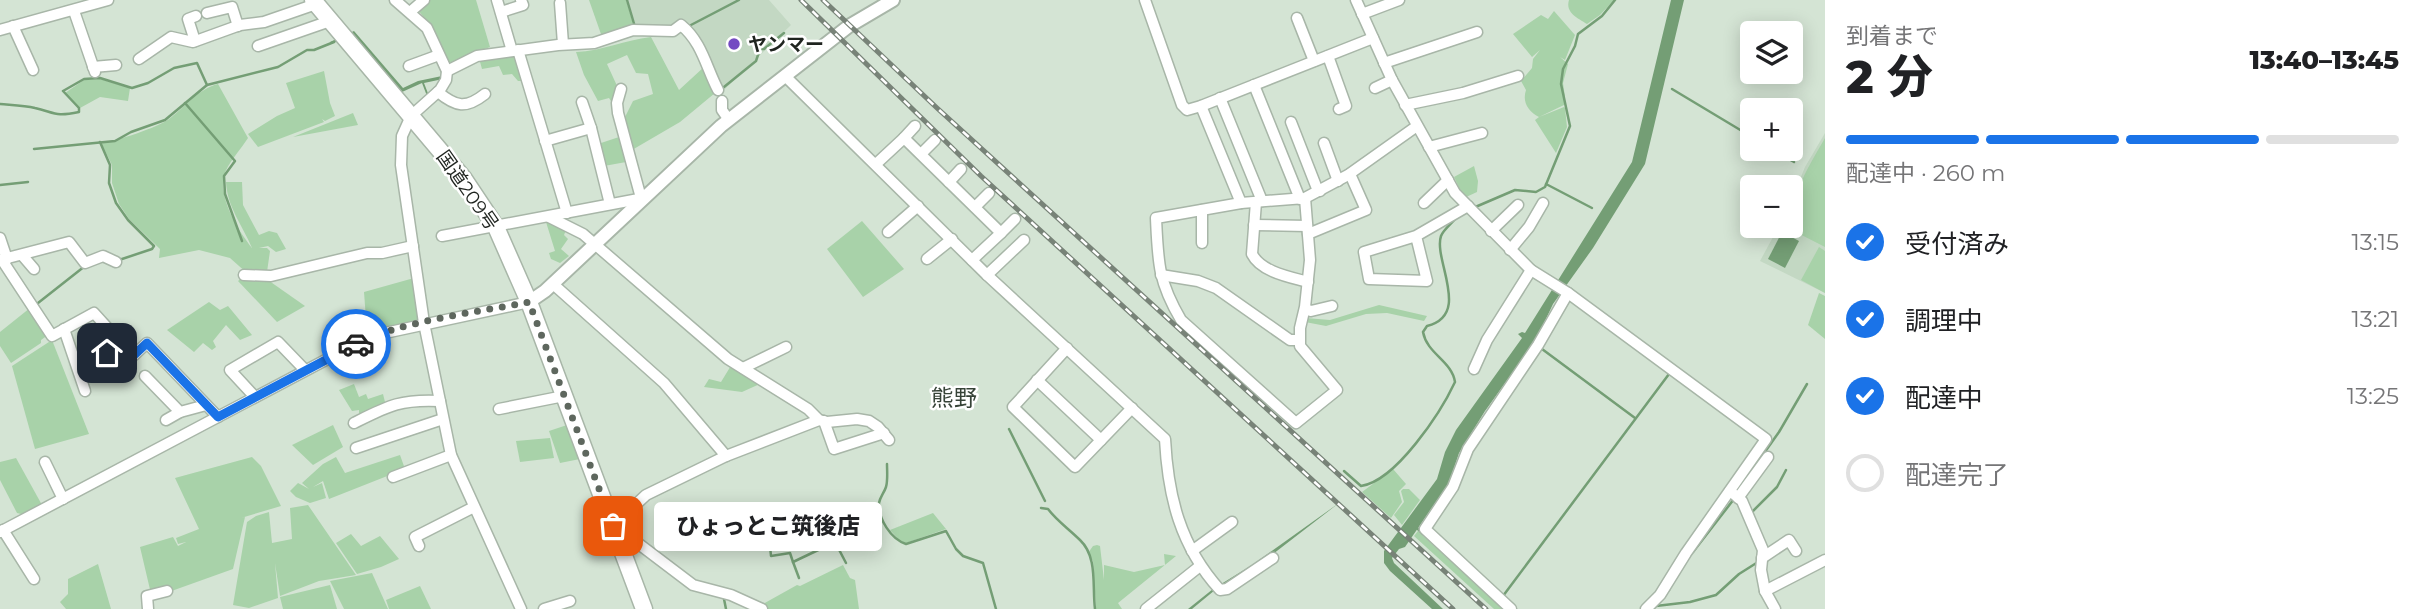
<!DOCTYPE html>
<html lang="ja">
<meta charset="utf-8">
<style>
body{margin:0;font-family:Montserrat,"Noto Sans JP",sans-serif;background:#f6f6f6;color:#202124;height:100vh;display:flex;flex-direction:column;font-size:26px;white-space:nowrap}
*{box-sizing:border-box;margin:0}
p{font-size:23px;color:#757577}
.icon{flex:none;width:38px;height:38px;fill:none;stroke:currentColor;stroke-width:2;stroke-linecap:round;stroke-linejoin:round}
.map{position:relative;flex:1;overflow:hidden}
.drawer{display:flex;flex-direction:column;background:#fff;width:595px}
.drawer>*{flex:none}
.controls{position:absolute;left:1740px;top:21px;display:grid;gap:14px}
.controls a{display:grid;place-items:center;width:63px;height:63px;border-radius:7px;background:#fff;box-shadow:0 4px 18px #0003;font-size:35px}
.pin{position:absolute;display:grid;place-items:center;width:60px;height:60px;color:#fff;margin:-30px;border-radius:14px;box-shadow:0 4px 10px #0006}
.courier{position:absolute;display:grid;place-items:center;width:70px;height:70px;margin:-35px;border:5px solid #1a73e8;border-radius:50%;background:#fff;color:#222;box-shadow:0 2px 9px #0007}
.bubble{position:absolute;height:49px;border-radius:7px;background:#fff;box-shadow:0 4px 18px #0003;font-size:23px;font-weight:800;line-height:49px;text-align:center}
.overview em{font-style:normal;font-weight:800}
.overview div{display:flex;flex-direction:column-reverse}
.overview{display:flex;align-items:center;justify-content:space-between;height:119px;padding:0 21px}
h1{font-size:46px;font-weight:800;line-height:52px}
.bar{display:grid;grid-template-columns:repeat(4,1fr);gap:10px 7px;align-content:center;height:84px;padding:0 21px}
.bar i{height:9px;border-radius:5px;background:#e0e0e0}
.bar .selected{background:#1a73e8}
.bar p{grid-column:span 4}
ol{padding:0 21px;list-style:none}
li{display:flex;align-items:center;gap:21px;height:77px}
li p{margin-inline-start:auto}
li .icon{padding:7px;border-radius:50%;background:#1a73e8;color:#fff;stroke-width:4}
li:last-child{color:#757577}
li i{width:38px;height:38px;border:4px solid #e0e0e0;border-radius:50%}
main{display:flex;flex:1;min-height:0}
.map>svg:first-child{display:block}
.built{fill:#c3d8c3}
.green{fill:#a8d2a9}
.water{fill:#749e75}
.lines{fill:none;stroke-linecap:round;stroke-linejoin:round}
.stream{stroke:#749e75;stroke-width:2.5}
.minor-casing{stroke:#a8b6a8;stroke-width:13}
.tertiary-casing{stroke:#a8b6a8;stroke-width:16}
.trunk-casing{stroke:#a8b6a8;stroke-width:19}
.minor{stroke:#fff;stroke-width:10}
.tertiary{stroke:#fff;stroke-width:12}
.trunk{stroke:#fff;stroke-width:16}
.rail-casing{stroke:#788378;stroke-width:5}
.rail{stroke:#fff;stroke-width:2.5;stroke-dasharray:8;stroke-linecap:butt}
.done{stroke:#5e675e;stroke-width:7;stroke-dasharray:0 12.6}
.route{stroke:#1a73e8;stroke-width:9}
.poi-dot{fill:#744ac2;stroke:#fff;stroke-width:2.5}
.labels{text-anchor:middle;stroke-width:5;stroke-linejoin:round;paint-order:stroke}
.poi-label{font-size:19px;font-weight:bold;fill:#1f241f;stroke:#fff;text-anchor:start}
.street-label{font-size:19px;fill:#1f241f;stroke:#fff}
.quarter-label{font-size:23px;fill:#364337;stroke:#fff}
</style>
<main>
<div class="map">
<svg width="1825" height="609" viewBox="0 0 1825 609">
<rect width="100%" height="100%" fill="#d4e4d4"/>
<!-- built -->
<g class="built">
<path d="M628,0H769L791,25L723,91L711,73L707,55L676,26L636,27Z"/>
<path d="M1825,133V293L1760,261L1779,226H1790V204L1805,167Z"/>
</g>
<!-- green -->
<g class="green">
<path d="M428,0H476L490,47L449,63L430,24L416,8Z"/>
<path d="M589,0H626L634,27L602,37Z"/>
<path d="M1569,0H1614L1600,15L1587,24C1578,18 1565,13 1569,0Z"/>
<path d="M1554,11L1575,35L1565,60L1560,57L1568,64L1563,83L1565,97L1564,105L1539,117L1564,107L1565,108L1567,127L1556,153L1535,120L1539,117C1528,111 1522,102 1526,90L1521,81L1532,68L1533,59L1540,50L1532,57L1513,34L1541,15L1548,19Z"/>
<path d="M651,37L679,90L704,67L715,93L680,122L632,150L624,119L633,101L653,94L648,74L636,73L627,55L607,64L618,88L614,106L609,98L598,101L584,75L576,52C602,51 625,40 651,37Z"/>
<path d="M516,52L526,81H518L512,74L503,75L499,66L482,69L479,58Z"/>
<path d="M324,71L330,103L335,116L325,121L322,119L324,122L258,147L248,134L277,116L295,108L286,83Z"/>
<path d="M100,79L130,88L128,101L100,97L80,108L65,93L84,80Z"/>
<path d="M218,84L248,138C241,149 227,164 224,176C219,200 238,230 252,248C243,226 227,207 226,182H242L243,205L259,235L269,231L277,233L286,249L276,252L268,246L259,248H267L270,251L267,272L248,274L230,258L199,250L159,258L160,249L129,219L119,204L112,183V165L101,143C114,142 159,127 169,119C185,107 198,89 218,84Z"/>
<path d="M353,113L358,125L293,137Z"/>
<path d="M619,137L626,162L604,166L598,144Z"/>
<path d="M1825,138V247L1784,226H1790C1790,196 1810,164 1825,138Z"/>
<path d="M1474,166L1478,181L1477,192L1464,198L1454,177Z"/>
<path d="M862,221L904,269L863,297L827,249Z"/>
<path d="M546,222H553L566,230L564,235L568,239L561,249L569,256L560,263L551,259L549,253L555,251Z"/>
<path d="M1819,247L1825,251V293L1801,280Z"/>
<path d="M243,277L265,278L305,306L277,322L238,281Z"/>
<path d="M414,278L418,320L367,332L364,292Z"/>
<path d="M1819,293L1825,296V339L1808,325Z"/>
<path d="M209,302L220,310L228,306L252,335L240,340L226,325L213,341L216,347L212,350L203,343L194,352L167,330Z"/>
<path d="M1379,305L1427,316L1424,321L1387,313L1366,314L1326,326L1305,322L1306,318L1330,320Z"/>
<path d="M30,308L48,335L41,340V343L11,363L0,346V332Z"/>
<path d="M52,340L89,434L35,449L12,366Z"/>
<path d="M732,364L762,383L742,392L704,387L709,379L721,382Z"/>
<path d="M354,384L359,397L366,394L368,399L383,394L385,402L363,418H359V410L352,411L339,390Z"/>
<path d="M333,425L343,447L313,465L292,445Z"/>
<path d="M567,425L580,459L560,463L549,431Z"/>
<path d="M550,438L554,458L520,462L516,441Z"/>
<path d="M400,455L405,469L329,499L323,481L313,487L322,483L326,498L310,503L296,497L290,491L298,483L309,489L302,483L323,464L336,457L345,473Z"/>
<path d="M252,457L261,466L281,506L241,518L245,517L233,569L152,598L140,547L173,537L178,546L186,542L178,544L176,538L199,529L175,478Z"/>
<path d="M16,458L42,505L25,515L17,513L0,480V462Z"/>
<path d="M1393,469L1406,484L1399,491L1402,502L1391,518L1362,492Z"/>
<path d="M1403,489H1409L1420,500L1402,525L1394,515L1404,502L1401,491Z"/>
<path d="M308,505L356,575L319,581L280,596L275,563L278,598L249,608L233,605L247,522L256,516L269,512L272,543L292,539L290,508Z"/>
<path d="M933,513L946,529L906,543L900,541L890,530Z"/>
<path d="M1418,531L1503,609H1494L1414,536Z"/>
<path d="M351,534L361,546L380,536L399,559L381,567L357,574L336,543Z"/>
<path d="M1097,545L1100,546L1104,580V565L1134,572L1165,565L1164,554L1176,556L1118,603L1122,609H1096L1093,561L1088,553L1093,546Z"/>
<path d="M98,564L111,609H66L60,602L68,594V579Z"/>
<path d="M843,565L850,578L855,580L859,609H760L763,604L797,585L800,586Z"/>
<path d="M372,573L388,609H344L330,581Z"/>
<path d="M330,585L337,609H283L280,597Z"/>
<path d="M420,586L431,609H389L386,600Z"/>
</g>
<!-- water -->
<g class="water">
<path d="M1671,0H1684L1645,164L1593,248L1553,304L1536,340L1485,411L1459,453L1449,483L1405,547L1399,549L1392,558L1394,563L1443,609H1432L1390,571L1384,563V551L1437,479L1445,452L1456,430L1522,338L1518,334L1522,332L1525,333L1632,162Z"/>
<path d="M354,31L403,88L418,81L442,76L443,79L424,83L429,96H427L422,83L402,92L353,35L331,44L330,42Z"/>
<path d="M1782,232L1799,241L1785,268L1768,259Z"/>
<path d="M1339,503L1273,554L1226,585L1215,590L1192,609H1188L1213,589L1252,565Z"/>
</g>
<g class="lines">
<!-- stream -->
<g class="stream">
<path d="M627,0L635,27"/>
<path d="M689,26L739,0"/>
<path d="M724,87L756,61L760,49H764L784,33"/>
<path d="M1672,89L1752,137"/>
<path d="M185,103L235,161L224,176L225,194L242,241"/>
<path d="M0,104C11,105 24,105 35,108C56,113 55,117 79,112V108L63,91L84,79L100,78L132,88L148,83L174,68L197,63L207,85"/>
<path d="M100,142L110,165L109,183L116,203L128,220L154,246L152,249L119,260"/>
<path d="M34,149L115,141L131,132L165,120L207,85L278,67L307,50H314L334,42"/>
<path d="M1772,149L1794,162"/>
<path d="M1546,184L1592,208"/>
<path d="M0,185L28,182"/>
<path d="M1473,208L1515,190L1536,192L1545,187L1570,126L1561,84L1563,69L1575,46L1578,34L1602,16L1615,0"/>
<path d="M38,303L85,266"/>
<path d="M1542,349L1635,418"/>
<path d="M1009,429L1045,501"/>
<path d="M887,464C887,471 888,480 886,487C884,493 880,497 879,503C878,519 891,539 906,544L946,531L956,549L963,556L983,563L996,609"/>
<path d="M1344,471L1361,486C1396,481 1441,412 1455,382C1452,361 1427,354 1423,332L1427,326C1472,315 1433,260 1441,236C1443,230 1452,223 1456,218"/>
<path d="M1738,490L1779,432L1807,384"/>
<path d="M1041,508L1048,509C1057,521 1069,529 1080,540C1098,557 1092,586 1095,609"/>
<path d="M1751,513L1777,487L1786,470"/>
<path d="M822,517L846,563"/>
<path d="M1417,528L1423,534"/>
<path d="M770,546L771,556L790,553L793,562L835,542"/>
<path d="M1693,552L1734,499"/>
<path d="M793,562L799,578"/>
<path d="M1503,596L1669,374"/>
<path d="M724,599L726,609"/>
<path d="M1656,606L1690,602L1716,595L1739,574L1758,562"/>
<path d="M1653,609L1669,590"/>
</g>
<!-- minor casing -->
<g class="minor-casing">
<g id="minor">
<path d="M395,0L427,28L447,71L446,80L440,90L411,116L402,136L401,165L424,323L451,455L521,609"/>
<path d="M497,0L512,51"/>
<path d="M1145,0L1182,105L1187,110L1201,106L1373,38"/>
<path d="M1356,0L1392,80L1455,193L1531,270L1568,293L1766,439L1686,553L1660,595L1646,609"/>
<path d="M560,3L563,44"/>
<path d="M74,11L95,72"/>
<path d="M410,12L424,0"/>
<path d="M501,12L523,5L521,0"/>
<path d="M207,13L232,7L238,26"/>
<path d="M1362,14L1399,0"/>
<path d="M1297,18L1314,61"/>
<path d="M13,26L33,70"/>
<path d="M0,30L108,0"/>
<path d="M195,41L188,19L196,16"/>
<path d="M258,46L330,21"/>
<path d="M518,50L567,213"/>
<path d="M1328,56L1346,106L1339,109"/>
<path d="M139,59L171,37L193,42L240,25L264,22L316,4"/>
<path d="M1384,63L1477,32"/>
<path d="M409,66L439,55"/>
<path d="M93,67L116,65"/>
<path d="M447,71L477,56L558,45L594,43L633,30L673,31L681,25C702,42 706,67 718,90"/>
<path d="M785,76L987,275L1165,439C1168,496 1180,546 1220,590L1227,589L1273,558"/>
<path d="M1254,85L1300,199"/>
<path d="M1375,88L1392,80"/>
<path d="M621,89L617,103L618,113L641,198"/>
<path d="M438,92C456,107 466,109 485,94"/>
<path d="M1220,98L1262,201"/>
<path d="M722,101V110L729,120"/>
<path d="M1405,105L1463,93L1518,76"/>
<path d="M1201,106L1241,203"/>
<path d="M1291,122L1316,186L1320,191"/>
<path d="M591,128L610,204"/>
<path d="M904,138L915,126"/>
<path d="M545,141L591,128L582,102"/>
<path d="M1324,143L1338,181"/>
<path d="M1429,147L1482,133"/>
<path d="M921,154L935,140"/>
<path d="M876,164L904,138L1001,233L972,260"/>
<path d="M949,182L961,169"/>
<path d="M1305,198L1310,260L1305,307L1300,328V346L1337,390L1296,423L1181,320C1158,281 1158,262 1156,218L1241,203L1305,198L1348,175L1417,126"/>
<path d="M1256,202L1252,254C1261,272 1290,277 1308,282"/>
<path d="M1424,203L1448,180"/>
<path d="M975,207L989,193"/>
<path d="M549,217L583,234L728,359L808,409L819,420L827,422L857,419L869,421L878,427L889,440"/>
<path d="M1254,225L1307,226"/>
<path d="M1491,231L1518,205"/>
<path d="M888,232L918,206"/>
<path d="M1001,233L1015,219"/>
<path d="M1308,234L1366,210L1350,174"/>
<path d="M442,236L644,198"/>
<path d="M1416,236L1427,281L1369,279L1364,252L1416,236L1468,206"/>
<path d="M0,238L7,259"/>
<path d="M1202,243V210"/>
<path d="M1510,250L1529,227L1543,203"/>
<path d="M22,255L34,269"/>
<path d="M927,259L952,239"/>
<path d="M0,260L69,242L85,263L103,256L116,262"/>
<path d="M2,260L52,336L94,313L133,356L147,343L218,417"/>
<path d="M244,275L271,276L367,253H382L413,246"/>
<path d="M987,275L1024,240"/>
<path d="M1161,275L1198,281L1216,288L1290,340H1298"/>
<path d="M553,284L664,383L726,456"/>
<path d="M1305,309L1311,311L1332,306"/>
<path d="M64,329L85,391"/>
<path d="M1067,348L1013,407L1075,467L1132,408"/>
<path d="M107,353L120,342"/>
<path d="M743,368L786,347"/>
<path d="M1474,369L1487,340L1531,270"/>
<path d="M145,376L180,412L206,405"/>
<path d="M1037,380L1101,440"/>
<path d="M255,397L230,370L278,342L305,370"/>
<path d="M499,409L564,396"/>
<path d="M166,420L180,412"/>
<path d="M824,421L834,449L884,433"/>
<path d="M354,423C388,406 400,399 440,401"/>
<path d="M356,448L443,419"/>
<path d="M45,462L63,499"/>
<path d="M393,477L451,455"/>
<path d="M1730,491L1742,501L1763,550L1761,570L1765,591L1775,609"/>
<path d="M1738,498L1768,457"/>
<path d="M613,526L646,495L726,456L819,420"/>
<path d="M3,530L34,579"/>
<path d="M0,532L371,336L529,302"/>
<path d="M619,542L631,538L693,585L731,595L762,609"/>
<path d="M419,546L415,537L474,507"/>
<path d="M1192,551L1232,522"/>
<path d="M1762,558L1789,540L1796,551"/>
<path d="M1765,591L1825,560"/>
<path d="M148,609L147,596L167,591"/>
<path d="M544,609L570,601"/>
<path d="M1146,609L1200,566"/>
<path d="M1511,609L1425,529L1453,487L1468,449L1538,345L1568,293"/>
</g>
</g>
<!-- tertiary casing -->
<g class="tertiary-casing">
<path id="tertiary" d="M529,302L545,291L721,126L849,26L893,0"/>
</g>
<!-- trunk casing -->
<g class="trunk-casing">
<path id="trunk" d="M313,0L464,179L496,227L529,302L644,609"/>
</g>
<!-- minor -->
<use href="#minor" class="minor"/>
<!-- tertiary -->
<use href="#tertiary" class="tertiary"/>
<!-- trunk -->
<use href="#trunk" class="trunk"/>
<!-- rail casing -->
<g class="rail-casing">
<g id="rail">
<path d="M801,0L981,176L1453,609"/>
<path d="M823,0L937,108L1486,609"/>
</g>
</g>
<!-- rail -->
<use href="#rail" class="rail"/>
</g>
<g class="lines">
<!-- done -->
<path class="done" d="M356,344C401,321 478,312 529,302L613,526"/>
<!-- route -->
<path class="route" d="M107,353L120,342L133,356L147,343L218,417L356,344"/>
</g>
<!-- markers -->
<circle class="poi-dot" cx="734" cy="44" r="7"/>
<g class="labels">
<!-- poi labels -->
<g class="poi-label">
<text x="748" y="51">ヤンマー</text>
</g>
<!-- street labels -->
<g class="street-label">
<text transform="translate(468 190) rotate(55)" y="7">国道209号</text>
</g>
<!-- quarter labels -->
<g class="quarter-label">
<text x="954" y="406">熊野</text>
</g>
</g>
</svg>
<div class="controls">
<a><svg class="icon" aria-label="layers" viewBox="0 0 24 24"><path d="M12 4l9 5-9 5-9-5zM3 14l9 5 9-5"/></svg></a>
<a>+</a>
<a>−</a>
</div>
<div class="pin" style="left:613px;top:526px;background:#ea580c"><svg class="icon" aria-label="bag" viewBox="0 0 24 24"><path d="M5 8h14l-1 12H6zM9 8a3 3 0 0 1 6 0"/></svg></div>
<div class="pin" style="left:107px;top:353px;background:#1f2937"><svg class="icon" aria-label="home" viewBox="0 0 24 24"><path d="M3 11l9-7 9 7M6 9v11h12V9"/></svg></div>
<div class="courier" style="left:356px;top:344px"><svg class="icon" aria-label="car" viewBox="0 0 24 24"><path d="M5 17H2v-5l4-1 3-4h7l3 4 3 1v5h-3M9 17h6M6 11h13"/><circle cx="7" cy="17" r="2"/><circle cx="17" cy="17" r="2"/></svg></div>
<div class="bubble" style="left:654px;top:502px;width:228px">ひょっとこ筑後店</div>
</div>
<section class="drawer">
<div class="overview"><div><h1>2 分</h1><p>到着まで</p></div><em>13:40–13:45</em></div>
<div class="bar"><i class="selected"></i><i class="selected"></i><i class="selected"></i><i></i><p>配達中 · 260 m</p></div>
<ol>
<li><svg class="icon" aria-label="check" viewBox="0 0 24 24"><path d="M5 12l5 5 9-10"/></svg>受付済み<p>13:15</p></li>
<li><svg class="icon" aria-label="check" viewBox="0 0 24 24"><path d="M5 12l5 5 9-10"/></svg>調理中<p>13:21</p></li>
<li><svg class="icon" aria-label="check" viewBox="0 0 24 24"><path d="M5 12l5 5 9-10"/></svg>配達中<p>13:25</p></li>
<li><i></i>配達完了</li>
</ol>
</section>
</main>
